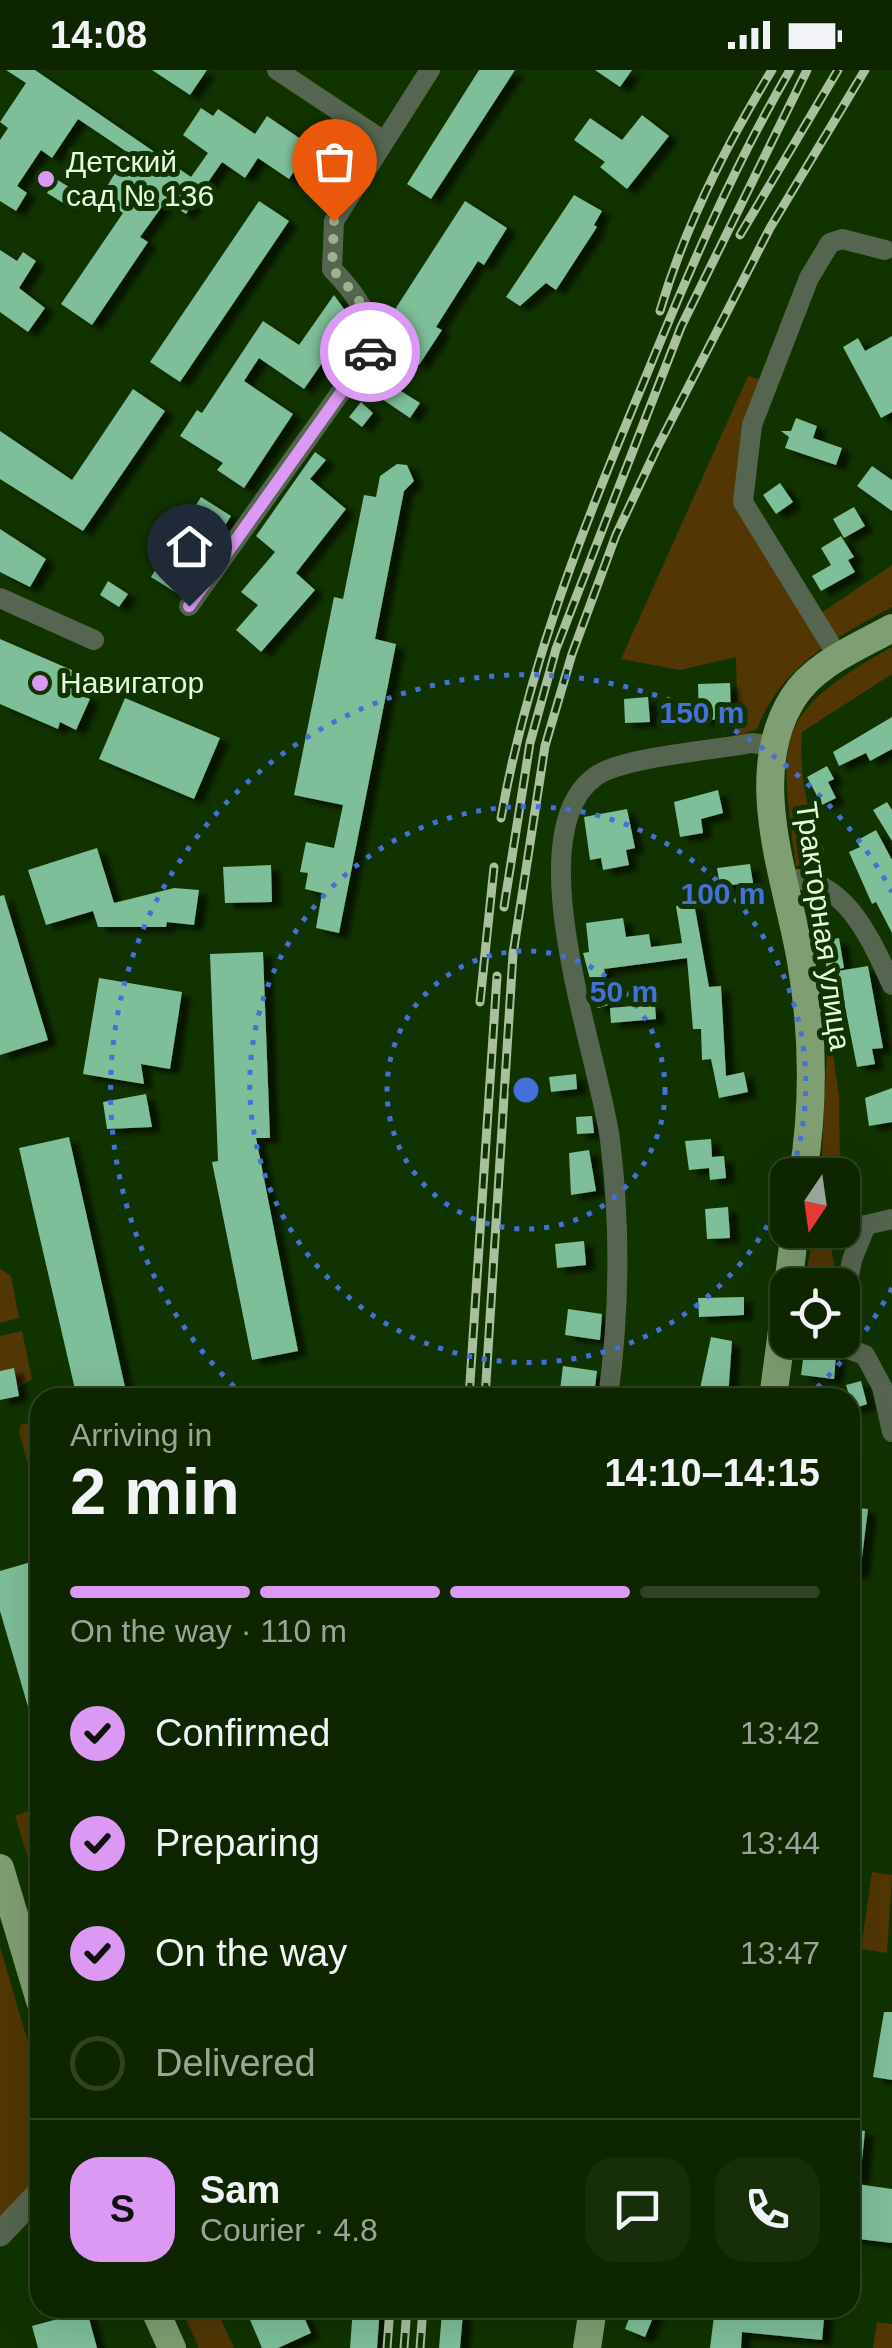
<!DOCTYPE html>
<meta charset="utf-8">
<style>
body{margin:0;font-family:Arial,sans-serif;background:#162e0a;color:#f1f3f6;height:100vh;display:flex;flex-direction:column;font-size:38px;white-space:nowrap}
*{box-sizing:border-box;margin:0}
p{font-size:32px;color:#9aa599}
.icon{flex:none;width:55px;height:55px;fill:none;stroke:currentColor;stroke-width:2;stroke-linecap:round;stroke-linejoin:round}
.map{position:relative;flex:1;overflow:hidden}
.drawer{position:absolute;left:30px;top:1318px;width:830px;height:930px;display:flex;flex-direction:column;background:#0d2600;border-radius:30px;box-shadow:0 10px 40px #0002,0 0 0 2px #2d4322}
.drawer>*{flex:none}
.needle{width:65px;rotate:193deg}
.controls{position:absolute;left:770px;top:1088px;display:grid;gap:20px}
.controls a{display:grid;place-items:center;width:90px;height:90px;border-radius:20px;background:#0d2600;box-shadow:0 10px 40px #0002,0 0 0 2px #2d4322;font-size:50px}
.pin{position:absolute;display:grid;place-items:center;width:85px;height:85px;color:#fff;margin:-102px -42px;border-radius:50% 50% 50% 0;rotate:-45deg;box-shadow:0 0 10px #0007}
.pin .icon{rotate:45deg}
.courier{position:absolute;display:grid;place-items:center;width:100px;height:100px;margin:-50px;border:8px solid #dc99f4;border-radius:50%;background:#fff;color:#222;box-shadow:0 2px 12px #0007}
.head em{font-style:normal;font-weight:800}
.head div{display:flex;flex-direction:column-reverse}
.head{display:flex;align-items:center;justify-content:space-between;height:170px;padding:0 40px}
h1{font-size:65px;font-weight:800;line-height:75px}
.bar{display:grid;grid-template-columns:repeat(4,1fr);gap:15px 10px;align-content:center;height:120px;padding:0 40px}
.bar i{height:12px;border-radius:8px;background:#2d4322}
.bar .selected{background:#dc99f4}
.bar p{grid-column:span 4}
.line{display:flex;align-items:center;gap:25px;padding:0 40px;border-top:2px solid #2d4322}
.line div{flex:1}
.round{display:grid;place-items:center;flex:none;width:105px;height:105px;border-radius:30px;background:#162e0a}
ol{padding:0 40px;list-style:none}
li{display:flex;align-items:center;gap:30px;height:110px}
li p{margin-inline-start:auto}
li .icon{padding:10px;border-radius:50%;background:#dc99f4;color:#111;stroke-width:4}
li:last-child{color:#9aa599}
li i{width:55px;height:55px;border:5px solid #2d4322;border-radius:50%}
.status{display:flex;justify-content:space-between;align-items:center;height:70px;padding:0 50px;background:#0d2600;direction:ltr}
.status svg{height:28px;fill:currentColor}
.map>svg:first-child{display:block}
.green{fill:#523704}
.building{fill:#7ebe98;filter:url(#shadow)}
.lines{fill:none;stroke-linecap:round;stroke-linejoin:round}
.minor{stroke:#55654f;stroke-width:20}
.tertiary{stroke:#55654f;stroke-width:25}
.primary{stroke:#7f9f72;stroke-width:28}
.rail-casing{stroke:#a8c09e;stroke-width:9}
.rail{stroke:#130;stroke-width:5;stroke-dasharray:15;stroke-linecap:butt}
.done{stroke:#9bb490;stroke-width:10;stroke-dasharray:0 18}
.route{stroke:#dc99f4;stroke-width:12}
.ring{fill:none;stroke:#4570d9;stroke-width:5;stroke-dasharray:5 10}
.poi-dot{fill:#dc99f4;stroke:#130;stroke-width:4}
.labels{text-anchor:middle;stroke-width:10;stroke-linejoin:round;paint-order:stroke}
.poi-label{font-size:30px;fill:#e5fade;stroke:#130;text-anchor:start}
.street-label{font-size:30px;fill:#e5fade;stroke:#130}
.centre{fill:#4570d9;stroke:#130;stroke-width:5}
.ring-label{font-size:30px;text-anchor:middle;font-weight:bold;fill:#4570d9;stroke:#130;stroke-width:10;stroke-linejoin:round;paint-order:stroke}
</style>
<div class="status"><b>14:08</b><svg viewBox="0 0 49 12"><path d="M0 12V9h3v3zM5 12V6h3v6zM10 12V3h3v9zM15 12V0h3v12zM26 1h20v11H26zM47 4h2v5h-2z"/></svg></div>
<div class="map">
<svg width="892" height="2278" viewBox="0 0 892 2278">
<defs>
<filter id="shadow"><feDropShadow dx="9" dy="5.5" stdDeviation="2.5" flood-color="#0009"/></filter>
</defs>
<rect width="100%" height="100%" fill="#130"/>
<!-- green -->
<g class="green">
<path d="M748,306L765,311L735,430L811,550L892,495V537C835,568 782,595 757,659L738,666L736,587L680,600L621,589Z"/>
<path d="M892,577V604L802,662C799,706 806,742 825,781L796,797C779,667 772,644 892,577Z"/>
<path d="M832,978L839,1026L840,1105H821L827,980Z"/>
<path d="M814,1160H834L831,1178L838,1215H804Z"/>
<path d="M0,1199L11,1206L19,1248L0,1253Z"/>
<path d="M22,1261L32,1309L18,1318L14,1298L0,1301V1266Z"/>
<path d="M40,1349V1436L19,1362L21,1355Z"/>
<path d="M35,1738L40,1753V1826L15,1746Z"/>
<path d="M872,1802L892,1805L887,1883L861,1879Z"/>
<path d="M0,1877L40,2013V2105L0,2149Z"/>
<path d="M181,2238H216L234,2278H199Z"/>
<path d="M877,2252L892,2254V2278H873Z"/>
</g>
<!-- building -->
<g class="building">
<path d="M6,0H35L191,107L208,83L183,65L201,38L213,46L218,39L255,64L267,46L311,76L289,109L258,88L245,108L222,92L186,144L166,131L140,167L148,172L92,255L61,234L123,143L101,127L127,82L78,49L52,88L41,80L17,116L27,123L16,141L0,131V70L8,58L0,52L26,13Z"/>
<path d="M152,0H207L190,25Z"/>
<path d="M479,0H515L431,129L407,114Z"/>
<path d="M595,0H632L620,17Z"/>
<path d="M642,45L669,66L627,119L600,97L605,92L574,70L590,48L622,70Z"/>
<path d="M56,109L77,122L68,136L47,123Z"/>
<path d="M574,125L602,141L594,155L597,157L556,220L546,213L520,236L506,227Z"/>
<path d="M259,131L289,151L180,312L150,292Z"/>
<path d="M465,131L507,158L484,195L478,191L436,257L442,260L419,295L385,273L383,258Z"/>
<path d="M0,180L17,191L23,182L36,191L19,218L45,238L28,262L0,242Z"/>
<path d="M334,225L352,250L304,319L259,288L244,311L293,344L244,418L217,400L223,393L180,366L197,340L202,343L263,251L299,275Z"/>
<path d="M892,266V342L881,348L843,277L858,268L865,281Z"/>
<path d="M385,311L420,333L410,348L376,325Z"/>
<path d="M133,319L165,341L83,461L0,409V361L72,410Z"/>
<path d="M361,332L373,343L362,357L349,347Z"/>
<path d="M796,348L817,356L813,368L842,378L836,395L785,378L789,367L781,361H791Z"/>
<path d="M315,382L326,390L310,409L346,439L296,503L315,520L261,582L236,560L258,535L241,522L275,482L256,466Z"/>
<path d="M397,394L407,395L414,411L404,421L375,569L396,574L339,863L316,858L322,823L305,819L308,803L300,802L306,772L334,778L343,735L294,725L334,527L343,529L364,425L376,427L380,406Z"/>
<path d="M872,396L892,410V441L857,416Z"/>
<path d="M780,413L793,432L776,444L763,425Z"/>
<path d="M201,427L231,446L180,525L151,507Z"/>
<path d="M854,437L865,456L844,468L833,449Z"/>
<path d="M0,459L46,489L30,517L0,502Z"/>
<path d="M841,466L854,487L848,490L855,502L821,521L812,506L831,495L821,478Z"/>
<path d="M108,511L128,524L119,537L100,525Z"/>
<path d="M0,569L83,605L75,622L90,629L76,660L60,652L58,659L0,634Z"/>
<path d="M730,613L731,649L699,650L698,614Z"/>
<path d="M648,627L650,652L625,653L624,629Z"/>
<path d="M125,628L220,668L194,729L99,689Z"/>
<path d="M892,647V679L870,691L866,683L839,696L833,682Z"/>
<path d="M827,696L834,709L828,712L836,728L822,735L807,707Z"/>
<path d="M718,720L723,743L701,749L703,763L680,767L674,732Z"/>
<path d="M887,732L892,740V771L873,740Z"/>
<path d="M627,739L635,778L626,780L629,795L603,800L601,788L590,790L584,747Z"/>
<path d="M876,760L892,790V863L876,832L872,834L849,782L860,777L856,771Z"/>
<path d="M97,778L114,833L174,818L199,820L194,855L167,852L166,857H98L93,841L46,855L28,800Z"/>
<path d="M750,794L753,813L720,816L717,798Z"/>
<path d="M271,795L272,832L225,833L223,797Z"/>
<path d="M4,825L48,970L0,985V826Z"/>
<path d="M694,833L709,917L721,916L726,1006L744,1002L748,1022L719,1028L711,989L702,990L701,959H693L687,888L604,899L612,934L598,938L583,883L589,882L586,853L623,848L626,867L649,864L651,877L682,873L676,836Z"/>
<path d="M839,868L844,898L827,901L822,871Z"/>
<path d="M263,882L270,1068H256L298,1281L252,1290L212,1092L218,1091L210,884Z"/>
<path d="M868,896L883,978L872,979L875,994L857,997L838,901Z"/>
<path d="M99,908L182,922L170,999L141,994L144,1014L83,1004Z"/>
<path d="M655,934L656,949L611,953L610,938Z"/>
<path d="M576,1004L577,1019L551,1022L549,1007Z"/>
<path d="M892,1018V1052L869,1056L865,1028Z"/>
<path d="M146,1024L152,1057L107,1059L103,1032Z"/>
<path d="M592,1046L594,1063L577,1064L576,1047Z"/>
<path d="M69,1067L125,1317L77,1328L19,1078Z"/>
<path d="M711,1069L712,1087L724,1086L726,1108L710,1110L709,1098L689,1100L685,1071Z"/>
<path d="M589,1080L596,1121L571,1125L569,1083Z"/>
<path d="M728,1137L730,1168L707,1169L705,1139Z"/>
<path d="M584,1171L586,1195L557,1198L555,1174Z"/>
<path d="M744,1227V1245L699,1247L698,1228Z"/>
<path d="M568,1239L602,1244L600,1270L565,1265Z"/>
<path d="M711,1267L732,1271L728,1328H698Z"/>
<path d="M804,1281L836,1285L834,1309L801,1305Z"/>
<path d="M563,1296L597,1301L595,1317L587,1316L585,1328H559Z"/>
<path d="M14,1298L19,1326L0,1330V1301Z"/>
<path d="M861,1311L867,1334L853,1339L846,1315Z"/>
<path d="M850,1437L868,1439L860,1503H850Z"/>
<path d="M31,1492L40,1524V1664H36L0,1541V1501Z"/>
<path d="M884,1942H892V2010L873,2007Z"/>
<path d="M850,2059L865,2061L860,2109L850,2108Z"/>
<path d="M850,2113L892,2119V2173L850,2168Z"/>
<path d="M245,2238H300L311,2263L278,2278H262Z"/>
<path d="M353,2238H380L377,2278H350Z"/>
<path d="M633,2238H657L645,2267L625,2259Z"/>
<path d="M715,2238H825L822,2270L742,2262L741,2278H710Z"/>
<path d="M87,2241L97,2278H38L32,2256Z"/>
<path d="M442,2242L463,2243L460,2278H439Z"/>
</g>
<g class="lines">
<!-- minor -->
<g class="minor">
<path d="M277,0L384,71"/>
<path d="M0,528L94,570"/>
<path d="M189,536L372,278C369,242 357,225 332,199L334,151L430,0"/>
<path d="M839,588L743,432L752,355L809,208L830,173L842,169L885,180"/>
<path d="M783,809C843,804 870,867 892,915"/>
<path d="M842,1241L852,1190L866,1155L892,1149"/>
<path d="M842,1254L851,1280L865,1285L882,1317L892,1362"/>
<path d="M608,1328C620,1240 621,1159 610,1070C600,988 514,763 596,706C623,687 716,680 752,673L773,676"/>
</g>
<!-- tertiary -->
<path class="tertiary" d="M0,2164L40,2122"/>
<!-- primary -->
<g class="primary">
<path d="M803,1105C814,1035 813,960 801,891C787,809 744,706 793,628C814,594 858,577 892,558"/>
<path d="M788,1215L795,1160"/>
<path d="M773,1328L788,1216"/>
<path d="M0,1798L40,1931"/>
<path d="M154,2238L172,2278"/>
<path d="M587,2278L593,2238"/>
</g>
<!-- rail casing -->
<g class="rail-casing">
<g id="rail">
<path d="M740,165L838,0"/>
<path d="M660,241C685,156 726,75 772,0"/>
<path d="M501,748C528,597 583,457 642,316C686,208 731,101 790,0"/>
<path d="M504,837L530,673L556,579L681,257L807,0"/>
<path d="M480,932L494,797"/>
<path d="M469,1328L497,906"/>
<path d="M485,1328L513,884L545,676L572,584L616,465L656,380L770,158L865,0"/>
<path d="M387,2278L390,2238"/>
<path d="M404,2278L407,2238"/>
<path d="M420,2278L423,2238"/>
</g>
</g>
<!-- rail -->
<use href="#rail" class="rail"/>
</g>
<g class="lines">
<!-- done -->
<path class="done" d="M334,151L332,199C354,223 379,247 370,282"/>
<!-- route -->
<path class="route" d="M189,536L370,282"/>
</g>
<!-- distance rings -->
<g class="ring">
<circle cx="526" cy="1020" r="139"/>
<path d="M787 1115A278 278 0 1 1 791 1104"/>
<path d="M892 1218A416 416 0 0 1 807 1327M245 1327A416 416 0 1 1 892 822"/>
</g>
<!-- markers -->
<g class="poi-dot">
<circle cx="46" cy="109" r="10"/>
<circle cx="40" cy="613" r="10"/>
</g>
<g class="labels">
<!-- poi labels -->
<g class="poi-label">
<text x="66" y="102">Детский<tspan x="66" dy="34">сад № 136</tspan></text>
<text x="60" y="623">Навигатор</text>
</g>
<!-- street labels -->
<g class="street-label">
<text transform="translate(823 856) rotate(82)" y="10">Тракторная улица</text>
</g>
</g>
<circle cx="526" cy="1020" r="15" class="centre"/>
<g class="ring-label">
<text x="702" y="653">150 m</text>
<text x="723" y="834">100 m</text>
<text x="624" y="932">50 m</text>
</g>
</svg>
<div class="controls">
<a><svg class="needle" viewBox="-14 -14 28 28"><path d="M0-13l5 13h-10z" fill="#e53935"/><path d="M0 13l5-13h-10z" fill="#9aa599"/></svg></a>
<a><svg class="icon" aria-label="locate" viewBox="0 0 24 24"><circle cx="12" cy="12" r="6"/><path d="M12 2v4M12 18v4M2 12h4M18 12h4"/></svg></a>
</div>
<div class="pin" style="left:334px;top:151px;background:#ea580c"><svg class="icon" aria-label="bag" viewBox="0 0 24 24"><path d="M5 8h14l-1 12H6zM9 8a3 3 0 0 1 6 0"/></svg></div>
<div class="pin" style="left:189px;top:536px;background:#1f2937"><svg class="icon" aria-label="home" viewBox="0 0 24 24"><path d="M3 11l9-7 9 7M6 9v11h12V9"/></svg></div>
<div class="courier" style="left:370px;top:282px"><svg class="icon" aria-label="car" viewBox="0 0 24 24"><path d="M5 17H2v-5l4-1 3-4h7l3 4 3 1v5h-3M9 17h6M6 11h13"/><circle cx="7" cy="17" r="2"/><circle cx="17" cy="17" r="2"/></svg></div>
<section class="drawer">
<div class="head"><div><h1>2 min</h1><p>Arriving in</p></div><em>14:10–14:15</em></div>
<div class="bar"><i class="selected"></i><i class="selected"></i><i class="selected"></i><i></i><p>On the way · 110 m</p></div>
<ol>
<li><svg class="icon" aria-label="check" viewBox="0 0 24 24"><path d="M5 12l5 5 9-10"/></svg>Confirmed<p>13:42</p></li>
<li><svg class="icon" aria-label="check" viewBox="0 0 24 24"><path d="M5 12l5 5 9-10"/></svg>Preparing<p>13:44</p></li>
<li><svg class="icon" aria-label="check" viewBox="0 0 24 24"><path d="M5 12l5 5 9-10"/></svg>On the way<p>13:47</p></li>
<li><i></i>Delivered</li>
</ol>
<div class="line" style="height:180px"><b class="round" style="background:#dc99f4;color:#111">S</b><div><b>Sam</b><p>Courier · 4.8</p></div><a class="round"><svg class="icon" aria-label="chat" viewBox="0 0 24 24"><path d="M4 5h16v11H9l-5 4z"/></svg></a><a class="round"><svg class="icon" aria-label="phone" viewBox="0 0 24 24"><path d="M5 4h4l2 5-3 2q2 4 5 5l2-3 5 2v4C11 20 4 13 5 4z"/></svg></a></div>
</section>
</div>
